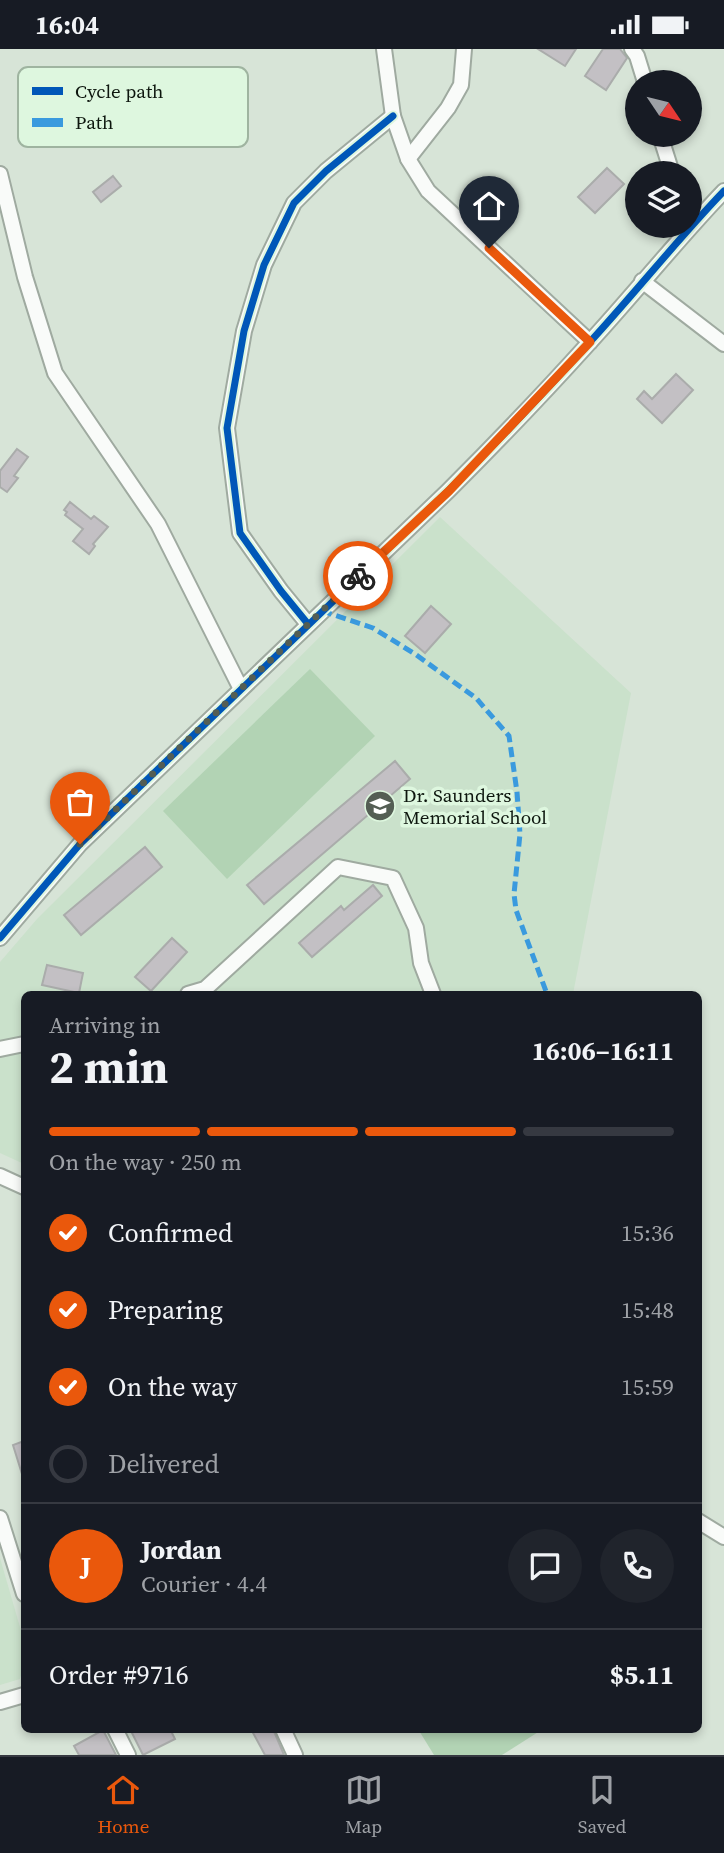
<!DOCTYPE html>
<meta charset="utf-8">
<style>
body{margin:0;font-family:"Source Serif 4",serif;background:#20242c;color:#f1f3f6;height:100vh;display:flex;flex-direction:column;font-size:26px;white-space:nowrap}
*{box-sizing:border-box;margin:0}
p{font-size:23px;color:#9ea1a6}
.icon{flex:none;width:38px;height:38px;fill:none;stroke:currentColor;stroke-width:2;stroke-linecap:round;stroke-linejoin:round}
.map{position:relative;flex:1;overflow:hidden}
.drawer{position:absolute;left:21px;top:942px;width:681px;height:742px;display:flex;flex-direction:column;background:#171b24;border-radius:10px;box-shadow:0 4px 10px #0003}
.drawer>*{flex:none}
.needle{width:46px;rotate:125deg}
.buttons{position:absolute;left:625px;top:21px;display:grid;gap:14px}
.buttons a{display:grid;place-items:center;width:77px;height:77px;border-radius:50%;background:#171b24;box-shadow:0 4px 10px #0003;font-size:35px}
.pin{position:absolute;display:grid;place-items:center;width:60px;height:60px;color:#fff;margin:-72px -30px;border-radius:50% 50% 50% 0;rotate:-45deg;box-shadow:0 0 7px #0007}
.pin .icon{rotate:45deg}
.courier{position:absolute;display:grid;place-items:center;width:70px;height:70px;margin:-35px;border:5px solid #ea580c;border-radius:50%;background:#fff;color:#222;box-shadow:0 2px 9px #0007}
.head em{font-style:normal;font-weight:700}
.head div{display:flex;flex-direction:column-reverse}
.head{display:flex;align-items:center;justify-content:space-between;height:119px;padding:0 28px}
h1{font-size:46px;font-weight:700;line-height:52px}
.bar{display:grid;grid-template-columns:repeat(4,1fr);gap:10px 7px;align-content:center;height:84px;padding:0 28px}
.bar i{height:9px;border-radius:5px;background:#363941}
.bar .on{background:#ea580c}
.bar p{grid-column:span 4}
.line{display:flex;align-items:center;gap:18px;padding:0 28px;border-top:2px solid #363941}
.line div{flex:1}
.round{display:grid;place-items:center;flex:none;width:74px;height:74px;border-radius:37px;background:#20242c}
ol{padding:0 28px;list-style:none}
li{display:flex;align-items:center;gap:21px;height:77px}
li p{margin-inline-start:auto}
li .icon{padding:7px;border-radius:50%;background:#ea580c;color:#fff;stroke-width:4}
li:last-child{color:#9ea1a6}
li i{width:38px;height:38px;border:4px solid #363941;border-radius:50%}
.status{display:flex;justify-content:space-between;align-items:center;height:49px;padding:0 35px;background:#171b24;direction:ltr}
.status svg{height:19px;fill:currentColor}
.menu{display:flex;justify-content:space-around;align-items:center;height:98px;border-top:2px solid #363941;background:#171b24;font-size:19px;color:#9ea1a6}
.menu a{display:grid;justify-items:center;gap:4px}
.menu .on{color:#ea580c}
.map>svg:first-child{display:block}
.built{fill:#cae1cb}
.green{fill:#b2d3b4}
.building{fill:#c3c0c4;stroke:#aaacab;stroke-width:2}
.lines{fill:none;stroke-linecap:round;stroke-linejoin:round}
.minor-casing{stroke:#9faaa0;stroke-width:18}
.minor{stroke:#f9fbf9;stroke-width:14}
.quiet{stroke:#3a9ade;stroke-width:5;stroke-dasharray:10 5;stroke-linecap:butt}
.cycleway-casing{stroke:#def7df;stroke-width:11}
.cycleway{stroke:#0057b8;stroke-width:7}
.done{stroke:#545e54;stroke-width:7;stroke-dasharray:0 12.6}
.route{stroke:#ea580c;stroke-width:9}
.labels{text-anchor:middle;stroke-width:7;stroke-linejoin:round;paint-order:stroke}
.poi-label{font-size:19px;fill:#0d160e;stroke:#def7df;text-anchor:start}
.key{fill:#def7df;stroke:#9fb4a0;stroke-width:2}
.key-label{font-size:19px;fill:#0d160e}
</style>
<div class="status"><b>16:04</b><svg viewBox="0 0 49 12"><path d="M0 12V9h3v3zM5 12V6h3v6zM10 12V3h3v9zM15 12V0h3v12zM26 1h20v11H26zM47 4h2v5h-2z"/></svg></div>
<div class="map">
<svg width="724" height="1706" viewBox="0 0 724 1706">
<rect width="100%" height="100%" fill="#d7e4d7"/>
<!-- built -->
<g class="built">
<path d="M440,468L631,644L573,945H24V1115L0,1104V913L37,870Z"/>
<path d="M0,1509L24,1592V1615L20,1630L0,1636Z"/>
</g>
<!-- green -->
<g class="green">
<path d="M310,620L375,687L227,830L163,762Z"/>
<path d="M418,1680H543L502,1706H434Z"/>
</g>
<!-- building -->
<g class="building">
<path d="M538,0H576L565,17Z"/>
<path d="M603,0H620L627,9L606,41L585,27Z"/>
<path d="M607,119L624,135L595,164L578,148Z"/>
<path d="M113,127L121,137L101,153L93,143Z"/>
<path d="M676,325L693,341L662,374L637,350L644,342L652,350Z"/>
<path d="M17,400L28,408L14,427L18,429L7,443L0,438V422Z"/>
<path d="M70,453L91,470L94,467L108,478L93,495L95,497L89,505L73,492L83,480L65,466L67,463L64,461Z"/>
<path d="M431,557L451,575L425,604L405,587Z"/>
<path d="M395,712L410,730L264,855L247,836Z"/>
<path d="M145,798L162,818L81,886L64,866Z"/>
<path d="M373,836L382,847L312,908L299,894L341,857L344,861Z"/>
<path d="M172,889L187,903L151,942L135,928Z"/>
<path d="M47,916L83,924L79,944L42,936Z"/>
<path d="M24,1392V1425H22L13,1396Z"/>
<path d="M130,1680H170L175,1690L143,1706Z"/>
<path d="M251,1680H273L284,1706H265Z"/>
<path d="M103,1681L116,1706H79L74,1697Z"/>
</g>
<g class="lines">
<!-- minor casing -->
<g class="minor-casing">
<g id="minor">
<path d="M384,0L393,67L408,110L428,142L590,293"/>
<path d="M632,0L637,7L645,33"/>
<path d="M660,86L672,124"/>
<path d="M408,110L448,59L461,36L464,0"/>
<path d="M0,125L25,228L55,324L158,475L241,640"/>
<path d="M642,232L724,295"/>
<path d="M308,575L281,542L240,484L227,379L244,282L264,216L294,154L326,122L393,67"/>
<path d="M0,889L80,795L448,442C496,394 543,345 589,294C635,244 677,191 724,142"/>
<path d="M188,945L205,940L338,818L393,829L416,879L421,914L433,945"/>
<path d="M0,1000L24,995"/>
<path d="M0,1127L24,1138"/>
<path d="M0,1469L24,1545"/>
<path d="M698,1472L724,1488"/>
<path d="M0,1653L24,1646"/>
<path d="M115,1680L128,1706"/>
<path d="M283,1680L295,1706"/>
</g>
</g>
<!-- minor -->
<use href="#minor" class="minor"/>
<!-- quiet -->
<path class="quiet" d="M322,562L373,579L415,605L476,649L509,687L517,743L520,785L514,845L516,861L547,945"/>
<!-- cycleway casing -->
<g class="cycleway-casing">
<g id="cycleway">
<path d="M308,575L281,542L240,484L227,379L244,282L264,216L294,154L326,122L393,67"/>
<path d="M0,889L80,795L448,442C496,394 543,345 589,294C635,244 677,191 724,142"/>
</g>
</g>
<!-- cycleway -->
<use href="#cycleway" class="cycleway"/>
</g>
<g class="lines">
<!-- done -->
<path class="done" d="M80,795L358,527"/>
<!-- route -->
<path class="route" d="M358,527L449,442L590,293L489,199"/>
</g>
<!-- icons -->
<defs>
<g id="school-disc" transform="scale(1.575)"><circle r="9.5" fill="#545e54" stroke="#def7df"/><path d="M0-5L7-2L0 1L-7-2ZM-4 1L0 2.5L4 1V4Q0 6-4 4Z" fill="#fff"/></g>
</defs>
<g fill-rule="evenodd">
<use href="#school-disc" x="380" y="757"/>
</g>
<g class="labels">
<!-- poi labels -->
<g class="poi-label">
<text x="403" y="753">Dr. Saunders<tspan x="403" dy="22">Memorial School</tspan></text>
</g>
</g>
<!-- legend -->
<rect x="18" y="18" width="230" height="80" rx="10" class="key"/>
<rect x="32" y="38" width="31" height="8" fill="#0057b8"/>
<rect x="32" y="69" width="31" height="9" fill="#3a9ade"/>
<g class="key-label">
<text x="75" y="49">Cycle path</text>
<text x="75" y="80">Path</text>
</g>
</svg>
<div class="buttons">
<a><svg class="needle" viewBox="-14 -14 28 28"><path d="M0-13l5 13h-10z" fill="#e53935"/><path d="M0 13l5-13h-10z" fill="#9ea1a6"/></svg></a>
<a><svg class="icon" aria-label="layers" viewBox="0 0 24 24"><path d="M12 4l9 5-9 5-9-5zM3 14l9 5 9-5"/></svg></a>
</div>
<div class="pin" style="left:80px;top:795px;background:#ea580c"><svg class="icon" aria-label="bag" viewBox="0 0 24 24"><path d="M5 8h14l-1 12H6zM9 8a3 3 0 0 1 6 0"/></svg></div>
<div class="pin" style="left:489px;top:199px;background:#1f2937"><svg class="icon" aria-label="home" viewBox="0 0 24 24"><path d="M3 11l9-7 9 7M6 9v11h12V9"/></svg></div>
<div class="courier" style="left:358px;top:527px"><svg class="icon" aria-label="bike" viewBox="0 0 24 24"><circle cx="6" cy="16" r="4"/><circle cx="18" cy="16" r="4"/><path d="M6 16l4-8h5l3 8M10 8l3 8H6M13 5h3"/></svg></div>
<section class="drawer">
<div class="head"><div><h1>2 min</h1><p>Arriving in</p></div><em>16:06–16:11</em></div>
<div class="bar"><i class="on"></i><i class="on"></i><i class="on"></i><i></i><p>On the way · 250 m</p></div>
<ol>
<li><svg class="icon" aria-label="check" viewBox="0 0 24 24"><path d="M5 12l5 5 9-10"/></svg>Confirmed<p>15:36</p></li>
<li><svg class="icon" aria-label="check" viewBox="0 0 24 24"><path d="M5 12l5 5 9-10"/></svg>Preparing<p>15:48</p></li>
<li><svg class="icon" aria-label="check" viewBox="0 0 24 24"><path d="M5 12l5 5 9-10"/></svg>On the way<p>15:59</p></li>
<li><i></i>Delivered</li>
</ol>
<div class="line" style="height:126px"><b class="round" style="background:#ea580c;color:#fff">J</b><div><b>Jordan</b><p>Courier · 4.4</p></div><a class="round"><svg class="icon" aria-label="chat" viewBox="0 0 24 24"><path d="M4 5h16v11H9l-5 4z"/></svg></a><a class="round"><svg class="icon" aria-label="phone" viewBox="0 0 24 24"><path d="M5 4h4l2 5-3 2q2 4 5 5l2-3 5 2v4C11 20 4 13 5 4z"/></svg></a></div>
<div class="line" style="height:91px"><div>Order #9716</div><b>$5.11</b></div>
</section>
</div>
<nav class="menu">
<a class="on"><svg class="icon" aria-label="home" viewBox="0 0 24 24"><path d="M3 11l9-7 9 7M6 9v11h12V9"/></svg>Home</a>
<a><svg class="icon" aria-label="map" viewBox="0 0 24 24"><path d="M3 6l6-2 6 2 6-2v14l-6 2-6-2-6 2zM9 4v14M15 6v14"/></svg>Map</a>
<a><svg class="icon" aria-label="saved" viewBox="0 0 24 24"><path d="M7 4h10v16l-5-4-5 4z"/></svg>Saved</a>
</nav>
